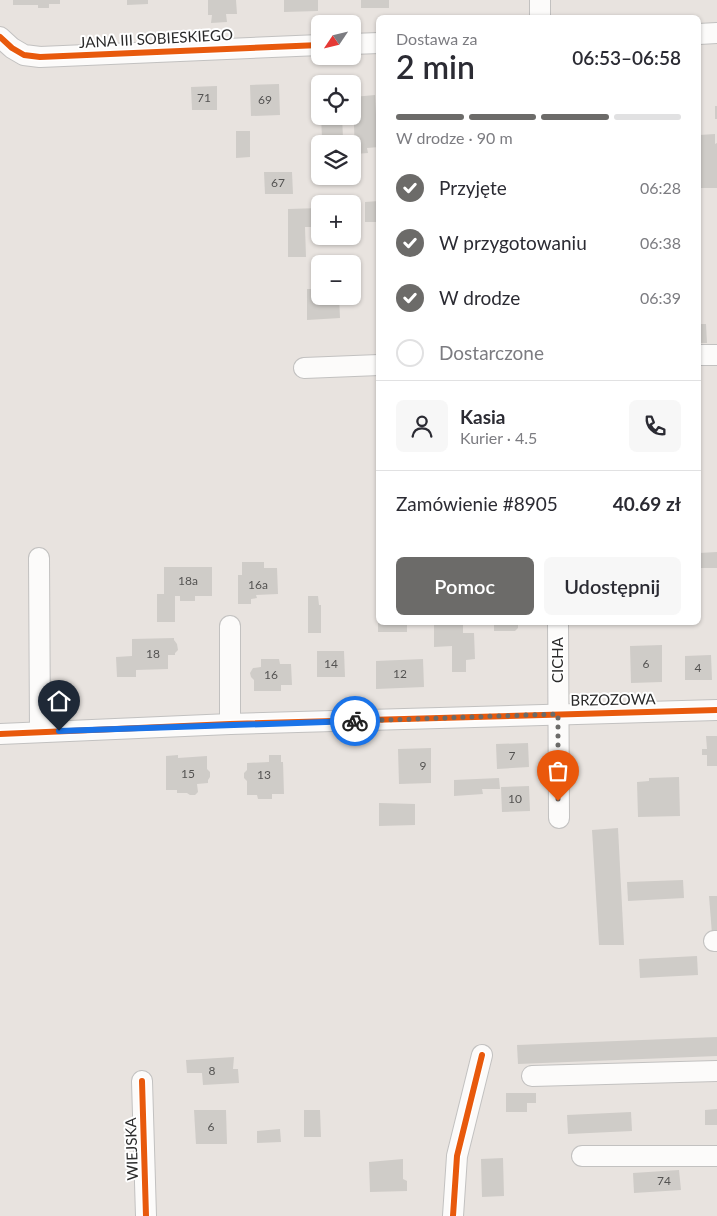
<!DOCTYPE html>
<html lang="pl">
<meta charset="utf-8">
<style>
body{margin:0;font-family:Lato,sans-serif;background:#f7f7f7;color:#2b2b33;height:100vh;display:flex;flex-direction:column;font-size:19px;white-space:nowrap}
*{box-sizing:border-box;margin:0}
p{font-size:16px;color:#7c7c81}
.icon{flex:none;width:28px;height:28px;fill:none;stroke:currentColor;stroke-width:2;stroke-linecap:round;stroke-linejoin:round}
.map{position:relative;flex:1;overflow:hidden}
.sheet{position:absolute;left:376px;top:15px;width:325px;height:610px;display:flex;flex-direction:column;background:#fff;border-radius:8px;box-shadow:0 1px 4px #0004}
.sheet>*{flex:none}
.needle{width:32px;rotate:235deg}
.tools{position:absolute;left:311px;top:15px;display:grid;gap:10px}
.tools a{display:grid;place-items:center;width:50px;height:50px;border-radius:8px;background:#fff;box-shadow:0 1px 4px #0004;font-size:25px}
.pin{position:absolute;display:grid;place-items:center;width:42px;height:42px;color:#fff;margin:-51px -21px;border-radius:50% 50% 50% 0;rotate:-45deg;box-shadow:0 0 5px #0007}
.pin .icon{rotate:45deg}
.courier{position:absolute;display:grid;place-items:center;width:50px;height:50px;margin:-25px;border:4px solid #1a73e8;border-radius:50%;background:#fff;color:#222;box-shadow:0 1px 6px #0007}
.headline em{font-style:normal;font-weight:600}
.headline div{display:flex;flex-direction:column-reverse}
.headline{display:flex;align-items:center;justify-content:space-between;height:85px;padding:0 20px}
h1{font-size:32px;font-weight:600;line-height:38px}
.bar{display:grid;grid-template-columns:repeat(4,1fr);gap:8px 5px;align-content:center;height:60px;padding:0 20px}
.bar i{height:6px;border-radius:4px;background:#e1e1e2}
.bar .active{background:#6c6b69}
.bar p{grid-column:span 4}
.line{display:flex;align-items:center;gap:12px;padding:0 20px;border-top:1px solid #e1e1e2}
.line div{flex:1}
.round{display:grid;place-items:center;flex:none;width:52px;height:52px;border-radius:8px;background:#f7f7f7}
ol{padding:0 20px;list-style:none}
li{display:flex;align-items:center;gap:15px;height:55px}
li p{margin-inline-start:auto}
li .icon{padding:5px;border-radius:50%;background:#6c6b69;color:#fff;stroke-width:4}
li:last-child{color:#7c7c81}
li i{width:28px;height:28px;border:2px solid #e1e1e2;border-radius:50%}
.button{display:flex;gap:10px;margin-top:auto;padding:10px 20px}
.button a{flex:1;height:58px;border-radius:8px;background:#6c6b69;color:#fff;font-size:20px;font-weight:600;line-height:58px;text-align:center}
.button a+a{background:#f7f7f7;color:#2b2b33}
.map>svg:first-child{display:block}
.building{fill:#cfccc8}
.lines{fill:none;stroke-linecap:round;stroke-linejoin:round}
.minor-casing{stroke:#c2c1c0;stroke-width:22}
.minor{stroke:#fcfbfa;stroke-width:20}
.cycleway-casing{stroke:#fff;stroke-width:9}
.cycleway{stroke:#e8590c;stroke-width:6}
.done{stroke:#6c6b69;stroke-width:5;stroke-dasharray:0 9}
.route{stroke:#1a73e8;stroke-width:6}
.labels{text-anchor:middle;stroke-width:4;stroke-linejoin:round;paint-order:stroke}
.number-label{font-size:12px;fill:#545352}
.street-label{font-size:15px;fill:#2a2a2a;stroke:#fff}
</style>
<div class="map">
<svg width="717" height="1216" viewBox="0 0 717 1216">
<rect width="100%" height="100%" fill="#e8e3df"/>
<!-- building -->
<g class="building">
<path d="M13,0H60V4H49V8H38V5H13Z"/>
<path d="M127,0H148V4L127,5Z"/>
<path d="M208,0H236L237,14H226L227,22L211,23L212,15H208Z"/>
<path d="M284,0H318V11L284,12Z"/>
<rect x="361" y="0" width="28" height="8"/>
<path d="M279,84L280,115L251,116L250,85Z"/>
<path d="M217,86V110H192L191,87Z"/>
<path d="M375,95L376,114H379V147L367,148L368,153L355,154L353,97Z"/>
<rect x="715" y="106" width="2" height="13"/>
<path d="M321,116H342L343,138H322Z"/>
<path d="M236,131H250V157L236,158Z"/>
<path d="M715,134V144L717,143V188H699V135Z"/>
<path d="M264,172H292L293,194H265Z"/>
<path d="M379,201V222H365V202Z"/>
<path d="M320,208V227H305L306,257H288V209Z"/>
<path d="M307,289H320V296H339L340,318L307,320Z"/>
<path d="M699,324H706L707,343H699Z"/>
<path d="M717,552V568H699V553Z"/>
<path d="M242,562H264V568H277L278,594L256,595L257,598L251,599V604H238V575H242Z"/>
<path d="M164,567H212V596H195V601H180V596H175V622H157V594H164Z"/>
<path d="M308,596H318L319,605H321V633H308Z"/>
<rect x="378" y="622" width="29" height="10"/>
<path d="M434,622H463V633H474L475,659L466,660V672H452V646L434,647Z"/>
<path d="M494,622H518V628L515,631H494Z"/>
<path d="M174,638V640L177,644L178,650L175,653V655H168V669L136,670V677H117L116,657L132,656V639Z"/>
<path d="M662,645V682L631,683L630,646Z"/>
<path d="M317,651H344L345,677H317Z"/>
<path d="M711,655L712,680H685V656Z"/>
<path d="M261,659H279L280,664H291L292,685H281V691H254V680L251,677L250,673L253,668L261,667Z"/>
<path d="M423,659L424,687L376,689V661Z"/>
<path d="M706,736H717V766H707V755H702V749H707Z"/>
<path d="M528,743L529,767L497,769L496,744Z"/>
<path d="M431,748V783L399,784L398,749Z"/>
<path d="M178,755V758L207,756V769L210,772V777L208,780V783L197,784L198,792L195,795H190L187,793H177V790H166V756Z"/>
<path d="M269,755H281V762H283L284,794H272V799H258L257,795H247V781L244,778V773L247,770V763L269,762Z"/>
<path d="M679,777L680,816L638,817L637,782L649,781V778Z"/>
<path d="M499,778L500,789H482L483,794L454,796V780Z"/>
<path d="M529,786L530,811L502,812L501,787Z"/>
<path d="M379,803L415,804V825L379,826Z"/>
<path d="M618,828L624,945H599L592,830Z"/>
<path d="M683,880L684,898L628,901L627,882Z"/>
<path d="M709,896H717V934H712Z"/>
<path d="M697,956L698,975L640,978L639,959Z"/>
<path d="M717,1037V1056L518,1064L517,1045Z"/>
<path d="M234,1057L233,1069H238L239,1083L203,1085L202,1073H187L186,1060Z"/>
<path d="M506,1093H536V1103H527V1112H506Z"/>
<path d="M717,1109V1125H705V1110Z"/>
<path d="M194,1110H226L227,1144H196Z"/>
<path d="M304,1110H320L321,1137H304Z"/>
<path d="M631,1112L632,1131L568,1134L567,1115Z"/>
<path d="M280,1129L281,1142L257,1143V1131Z"/>
<path d="M503,1158L504,1196L482,1197L481,1159Z"/>
<path d="M403,1159V1179L407,1181V1191L370,1192L369,1162Z"/>
<path d="M679,1170L681,1190L634,1193L633,1173Z"/>
</g>
<g class="lines">
<!-- minor casing -->
<g class="minor-casing">
<g id="minor">
<path d="M540,0V18"/>
<path d="M699,34L717,33"/>
<path d="M0,37L12,48L24,55L40,57L320,45"/>
<path d="M352,44L379,43"/>
<path d="M699,355H717"/>
<path d="M304,368L379,365"/>
<path d="M39,558L40,732"/>
<path d="M558,622L559,818"/>
<path d="M230,626V724"/>
<path d="M0,734L230,724L717,710"/>
<path d="M714,941H717"/>
<path d="M532,1076L717,1071"/>
<path d="M142,1081L146,1216"/>
<path d="M582,1156H717"/>
<path d="M453,1216L457,1156L482,1055"/>
</g>
</g>
<!-- minor -->
<use href="#minor" class="minor"/>
<!-- cycleway casing -->
<g class="cycleway-casing">
<g id="cycleway">
<path d="M0,37L12,48L24,55L40,57L320,45"/>
<path d="M0,734L230,724L717,710"/>
<path d="M142,1081L146,1216"/>
<path d="M453,1216L457,1156L482,1055"/>
</g>
</g>
<!-- cycleway -->
<use href="#cycleway" class="cycleway"/>
</g>
<g class="lines">
<!-- done -->
<path class="done" d="M355,721L558,714V801"/>
<!-- route -->
<path class="route" d="M59,731L355,721"/>
</g>
<g class="labels">
<!-- number labels -->
<g class="number-label">
<text x="204" y="102">71</text>
<text x="265" y="104">69</text>
<text x="278" y="187">67</text>
<text x="188" y="585">18a</text>
<text x="258" y="589">16a</text>
<text x="153" y="658">18</text>
<text x="331" y="668">14</text>
<text x="646" y="668">6</text>
<text x="698" y="672">4</text>
<text x="400" y="678">12</text>
<text x="271" y="679">16</text>
<text x="512" y="760">7</text>
<text x="423" y="770">9</text>
<text x="188" y="778">15</text>
<text x="264" y="779">13</text>
<text x="515" y="803">10</text>
<text x="212" y="1075">8</text>
<text x="211" y="1131">6</text>
<text x="664" y="1185">74</text>
</g>
<!-- street labels -->
<g class="street-label">
<text transform="translate(156 39) rotate(-3)" y="5">JANA III SOBIESKIEGO</text>
<text transform="translate(558 660) rotate(-90)" y="5">CICHA</text>
<text transform="translate(613 700) rotate(-1)" y="5">BRZOZOWA</text>
<text transform="translate(132 1149) rotate(-92)" y="5">WIEJSKA</text>
</g>
</g>
</svg>
<div class="tools">
<a><svg class="needle" viewBox="-14 -14 28 28"><path d="M0-13l5 13h-10z" fill="#e53935"/><path d="M0 13l5-13h-10z" fill="#7c7c81"/></svg></a>
<a><svg class="icon" aria-label="locate" viewBox="0 0 24 24"><circle cx="12" cy="12" r="6"/><path d="M12 2v4M12 18v4M2 12h4M18 12h4"/></svg></a>
<a><svg class="icon" aria-label="layers" viewBox="0 0 24 24"><path d="M12 4l9 5-9 5-9-5zM3 14l9 5 9-5"/></svg></a>
<a>+</a>
<a>−</a>
</div>
<div class="pin" style="left:558px;top:801px;background:#ea580c"><svg class="icon" aria-label="bag" viewBox="0 0 24 24"><path d="M5 8h14l-1 12H6zM9 8a3 3 0 0 1 6 0"/></svg></div>
<div class="pin" style="left:59px;top:731px;background:#1f2937"><svg class="icon" aria-label="home" viewBox="0 0 24 24"><path d="M3 11l9-7 9 7M6 9v11h12V9"/></svg></div>
<div class="courier" style="left:355px;top:721px"><svg class="icon" aria-label="bike" viewBox="0 0 24 24"><circle cx="6" cy="16" r="4"/><circle cx="18" cy="16" r="4"/><path d="M6 16l4-8h5l3 8M10 8l3 8H6M13 5h3"/></svg></div>
<section class="sheet">
<div class="headline"><div><h1>2 min</h1><p>Dostawa za</p></div><em>06:53–06:58</em></div>
<div class="bar"><i class="active"></i><i class="active"></i><i class="active"></i><i></i><p>W drodze · 90 m</p></div>
<ol>
<li><svg class="icon" aria-label="check" viewBox="0 0 24 24"><path d="M5 12l5 5 9-10"/></svg>Przyjęte<p>06:28</p></li>
<li><svg class="icon" aria-label="check" viewBox="0 0 24 24"><path d="M5 12l5 5 9-10"/></svg>W przygotowaniu<p>06:38</p></li>
<li><svg class="icon" aria-label="check" viewBox="0 0 24 24"><path d="M5 12l5 5 9-10"/></svg>W drodze<p>06:39</p></li>
<li><i></i>Dostarczone</li>
</ol>
<div class="line" style="height:90px"><a class="round"><svg class="icon" aria-label="person" viewBox="0 0 24 24"><circle cx="12" cy="8" r="4"/><path d="M4 21q1-7 8-7t8 7"/></svg></a><div><b>Kasia</b><p>Kurier · 4.5</p></div><a class="round"><svg class="icon" aria-label="phone" viewBox="0 0 24 24"><path d="M5 4h4l2 5-3 2q2 4 5 5l2-3 5 2v4C11 20 4 13 5 4z"/></svg></a></div>
<div class="line" style="height:65px"><div>Zamówienie #8905</div><b>40.69 zł</b></div>
<div class="button"><a>Pomoc</a><a>Udostępnij</a></div>
</section>
</div>
